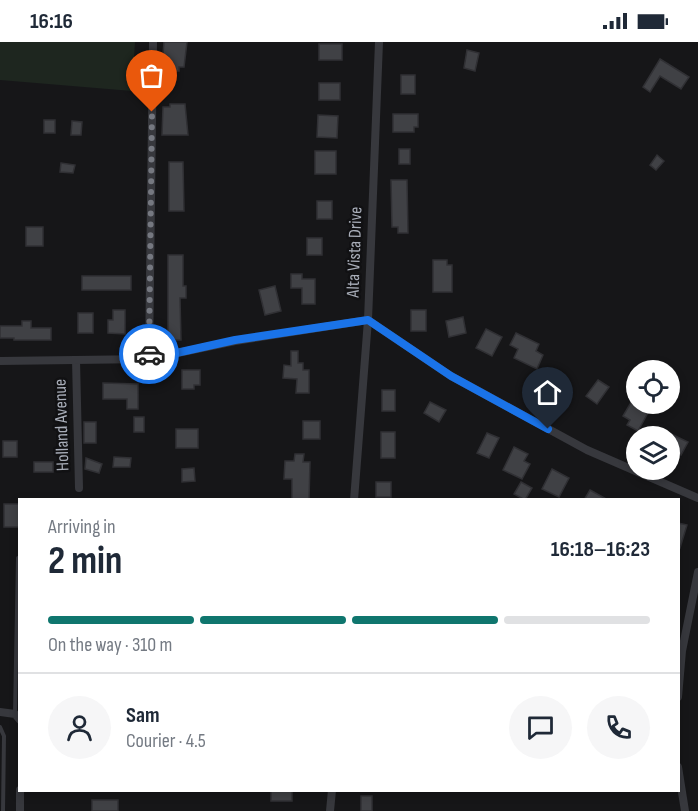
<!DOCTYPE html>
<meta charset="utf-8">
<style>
body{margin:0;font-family:"Sofia Sans Condensed",sans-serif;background:#f6f6f7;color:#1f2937;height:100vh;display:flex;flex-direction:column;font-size:22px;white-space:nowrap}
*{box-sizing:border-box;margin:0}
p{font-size:20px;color:#747a83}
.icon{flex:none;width:33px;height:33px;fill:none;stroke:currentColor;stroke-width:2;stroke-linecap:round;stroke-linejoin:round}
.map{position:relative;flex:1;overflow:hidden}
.sheet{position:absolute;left:18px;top:456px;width:662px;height:294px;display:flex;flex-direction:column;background:#fff;border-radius:0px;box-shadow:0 3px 9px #0003}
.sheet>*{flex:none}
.buttons{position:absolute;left:626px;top:318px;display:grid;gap:12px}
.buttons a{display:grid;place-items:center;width:54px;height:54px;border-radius:50%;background:#fff;box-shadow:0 3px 9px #0003;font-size:30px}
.pin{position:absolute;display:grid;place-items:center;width:51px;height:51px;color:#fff;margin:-62px -26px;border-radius:50% 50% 50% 0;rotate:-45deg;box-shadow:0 0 6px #0007}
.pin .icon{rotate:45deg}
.courier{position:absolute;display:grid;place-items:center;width:60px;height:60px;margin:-30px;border:4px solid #1a73e8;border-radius:50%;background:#fff;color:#222;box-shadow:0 2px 8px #0007}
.summary em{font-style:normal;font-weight:700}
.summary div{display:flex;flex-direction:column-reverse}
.summary{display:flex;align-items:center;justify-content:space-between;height:102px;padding:0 30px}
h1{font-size:39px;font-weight:700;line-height:45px}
.bar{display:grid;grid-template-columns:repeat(4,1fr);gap:9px 6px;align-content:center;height:72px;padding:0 30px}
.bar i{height:8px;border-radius:4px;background:#e0e1e3}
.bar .current{background:#0f766e}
.bar p{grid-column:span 4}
.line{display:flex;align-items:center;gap:15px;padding:0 30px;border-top:2px solid #e0e1e3}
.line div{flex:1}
.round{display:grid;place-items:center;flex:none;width:63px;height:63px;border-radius:32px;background:#f6f6f7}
.status{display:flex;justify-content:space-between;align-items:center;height:42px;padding:0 30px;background:#fff;direction:ltr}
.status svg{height:16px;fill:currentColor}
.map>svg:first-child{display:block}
.green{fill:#1e261f}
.building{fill:#404145;stroke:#303034;stroke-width:1.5}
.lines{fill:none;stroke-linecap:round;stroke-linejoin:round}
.service{stroke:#37383d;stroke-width:4}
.minor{stroke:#37383d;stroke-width:8}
.done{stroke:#757880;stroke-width:6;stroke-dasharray:0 10.8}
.route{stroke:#1a73e8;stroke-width:8}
.labels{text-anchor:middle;stroke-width:5;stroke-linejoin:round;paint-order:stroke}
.street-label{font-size:18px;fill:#a8adb8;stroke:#111113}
</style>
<div class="status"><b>16:16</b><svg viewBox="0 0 49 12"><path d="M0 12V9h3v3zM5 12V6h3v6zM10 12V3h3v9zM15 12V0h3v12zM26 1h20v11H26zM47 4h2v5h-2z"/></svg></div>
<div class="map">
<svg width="698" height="769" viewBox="0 0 698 769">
<rect width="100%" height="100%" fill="#161618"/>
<!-- green -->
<path class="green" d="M0,0H135L132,49L0,38Z"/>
<!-- building -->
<g class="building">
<path d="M164,0H187L184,25H179V29H168V24H162Z"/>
<rect x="319" y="2" width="23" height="16"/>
<path d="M467,8L479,11L475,29L464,26Z"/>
<path d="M660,17L689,35L681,47L660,34L650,50L643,45Z"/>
<rect x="401" y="33" width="14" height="19"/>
<rect x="319" y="41" width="21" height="17"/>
<path d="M170,62H185L188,93H162L163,65H170Z"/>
<path d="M393,72H418V85H414V90H393Z"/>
<path d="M318,73L338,74L337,96L317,95Z"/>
<rect x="44" y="78" width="11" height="13"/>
<path d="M72,79L82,80L81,93H71Z"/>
<rect x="399" y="107" width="11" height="15"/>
<rect x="315" y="109" width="21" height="23"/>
<path d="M657,113L664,119L656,128L650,123Z"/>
<path d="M169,120H183L184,169H169Z"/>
<path d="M61,121L75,123L73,131L60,130Z"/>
<path d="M391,138H407L408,191H398V185H392Z"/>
<rect x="317" y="159" width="15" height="18"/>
<rect x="26" y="185" width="17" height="19"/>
<rect x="307" y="196" width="15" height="17"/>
<path d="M168,213H183V244H186V256H180L181,298H168Z"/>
<path d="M433,218H447V223H452V250H433Z"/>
<path d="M291,232H302V237H315V262H302V246H291Z"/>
<rect x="82" y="234" width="49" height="14"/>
<path d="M275,244L281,269L265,273L259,248Z"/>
<path d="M113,268H125V292L108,291V278H113Z"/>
<rect x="411" y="268" width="15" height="21"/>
<rect x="78" y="271" width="15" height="20"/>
<path d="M463,275L466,291L449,295L446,279Z"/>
<path d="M22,279H31V286H51V298H14V296H0V284H22Z"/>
<path d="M486,287L502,295L492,314L476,306Z"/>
<path d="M516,291L539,302L536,309L543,313L537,327L514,316L518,307L510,303Z"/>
<path d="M291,309H298V321H303V328H309V351H296L297,337L283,336L284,323L291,324Z"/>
<path d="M182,328H200V343H194V347H182Z"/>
<path d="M598,338L609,345L597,362L586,354Z"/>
<path d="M103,341L138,342V367H127V357H103Z"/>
<rect x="382" y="348" width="13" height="21"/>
<path d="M633,357L650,367L638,389L627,383L630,378L623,374Z"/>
<path d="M430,360L446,368L439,380L424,371Z"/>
<rect x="134" y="375" width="10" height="15"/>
<rect x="303" y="379" width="17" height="18"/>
<rect x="84" y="380" width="12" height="21"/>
<rect x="176" y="387" width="22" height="19"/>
<rect x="381" y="390" width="14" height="26"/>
<path d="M487,391L499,396L489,416L477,411Z"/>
<path d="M669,391L688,400L681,413L669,408Z"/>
<rect x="3" y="399" width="14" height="16"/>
<path d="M514,405L528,412L524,419L530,422L522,437L503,428Z"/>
<path d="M295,412H304L303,420H310L309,458H292V437H284L285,419H294Z"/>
<path d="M114,415L131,416L130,425H113Z"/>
<path d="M86,416L102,422L99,431L85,427Z"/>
<rect x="34" y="420" width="19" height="10"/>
<path d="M194,426L195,439L182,440V427Z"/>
<path d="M552,427L569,436L559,455L542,447Z"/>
<rect x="376" y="440" width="15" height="15"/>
<path d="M521,440L532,446L525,458L514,452Z"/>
<path d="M590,448L608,458H584Z"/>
<rect x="4" y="462" width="15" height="23"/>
<path d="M678,481L687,483L680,506L678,505Z"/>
<rect x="271" y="748" width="21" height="11"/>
<rect x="361" y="754" width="11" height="15"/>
<rect x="92" y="758" width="26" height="11"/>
</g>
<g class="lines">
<!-- service -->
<g class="service">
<path d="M15,671L18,516"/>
<path d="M0,685L4,694L3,769"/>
</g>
<!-- minor -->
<g class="minor">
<path d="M149,317L153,0"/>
<path d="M76,318L79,446"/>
<path d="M0,319L149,317L235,299L368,278L451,334L587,408L698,456"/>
<path d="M354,458L368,278L379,0"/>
<path d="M678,655L682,609L698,530"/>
<path d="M0,670L15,672L20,678"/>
<path d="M678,725L685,769"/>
<path d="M20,769V748"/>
<path d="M330,769L332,748"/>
</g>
</g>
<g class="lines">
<!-- done -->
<path class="done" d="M149,312L152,70"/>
<!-- route -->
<path class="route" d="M149,312V317L235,298L368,278L451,334L548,387"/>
</g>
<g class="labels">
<!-- street labels -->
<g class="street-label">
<text transform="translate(354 210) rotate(-88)" y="6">Alta Vista Drive</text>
<text transform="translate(61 383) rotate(-92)" y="6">Holland Avenue</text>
</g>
</g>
</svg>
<div class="buttons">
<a><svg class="icon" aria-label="locate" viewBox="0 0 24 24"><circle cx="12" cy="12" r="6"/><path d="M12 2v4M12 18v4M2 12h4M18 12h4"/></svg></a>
<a><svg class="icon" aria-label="layers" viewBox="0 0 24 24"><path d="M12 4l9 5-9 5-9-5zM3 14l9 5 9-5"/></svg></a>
</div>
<div class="pin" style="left:152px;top:70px;background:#ea580c"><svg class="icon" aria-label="bag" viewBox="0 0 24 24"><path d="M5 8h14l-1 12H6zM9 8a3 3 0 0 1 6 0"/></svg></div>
<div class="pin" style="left:548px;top:387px;background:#1f2937"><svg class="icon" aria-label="home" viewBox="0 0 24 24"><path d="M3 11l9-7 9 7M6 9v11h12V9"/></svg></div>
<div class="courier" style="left:149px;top:312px"><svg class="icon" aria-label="car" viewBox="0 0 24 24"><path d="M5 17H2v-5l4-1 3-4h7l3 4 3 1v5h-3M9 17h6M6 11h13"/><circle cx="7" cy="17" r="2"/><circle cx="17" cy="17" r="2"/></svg></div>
<section class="sheet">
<div class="summary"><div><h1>2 min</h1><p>Arriving in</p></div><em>16:18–16:23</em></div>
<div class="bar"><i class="current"></i><i class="current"></i><i class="current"></i><i></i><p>On the way · 310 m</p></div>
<div class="line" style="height:108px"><a class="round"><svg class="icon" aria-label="person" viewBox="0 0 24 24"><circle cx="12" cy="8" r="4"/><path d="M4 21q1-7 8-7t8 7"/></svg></a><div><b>Sam</b><p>Courier · 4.5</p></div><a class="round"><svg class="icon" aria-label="chat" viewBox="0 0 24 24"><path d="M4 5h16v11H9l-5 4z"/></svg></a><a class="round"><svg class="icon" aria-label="phone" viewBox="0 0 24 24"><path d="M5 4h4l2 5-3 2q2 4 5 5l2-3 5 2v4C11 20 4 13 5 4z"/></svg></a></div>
</section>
</div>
